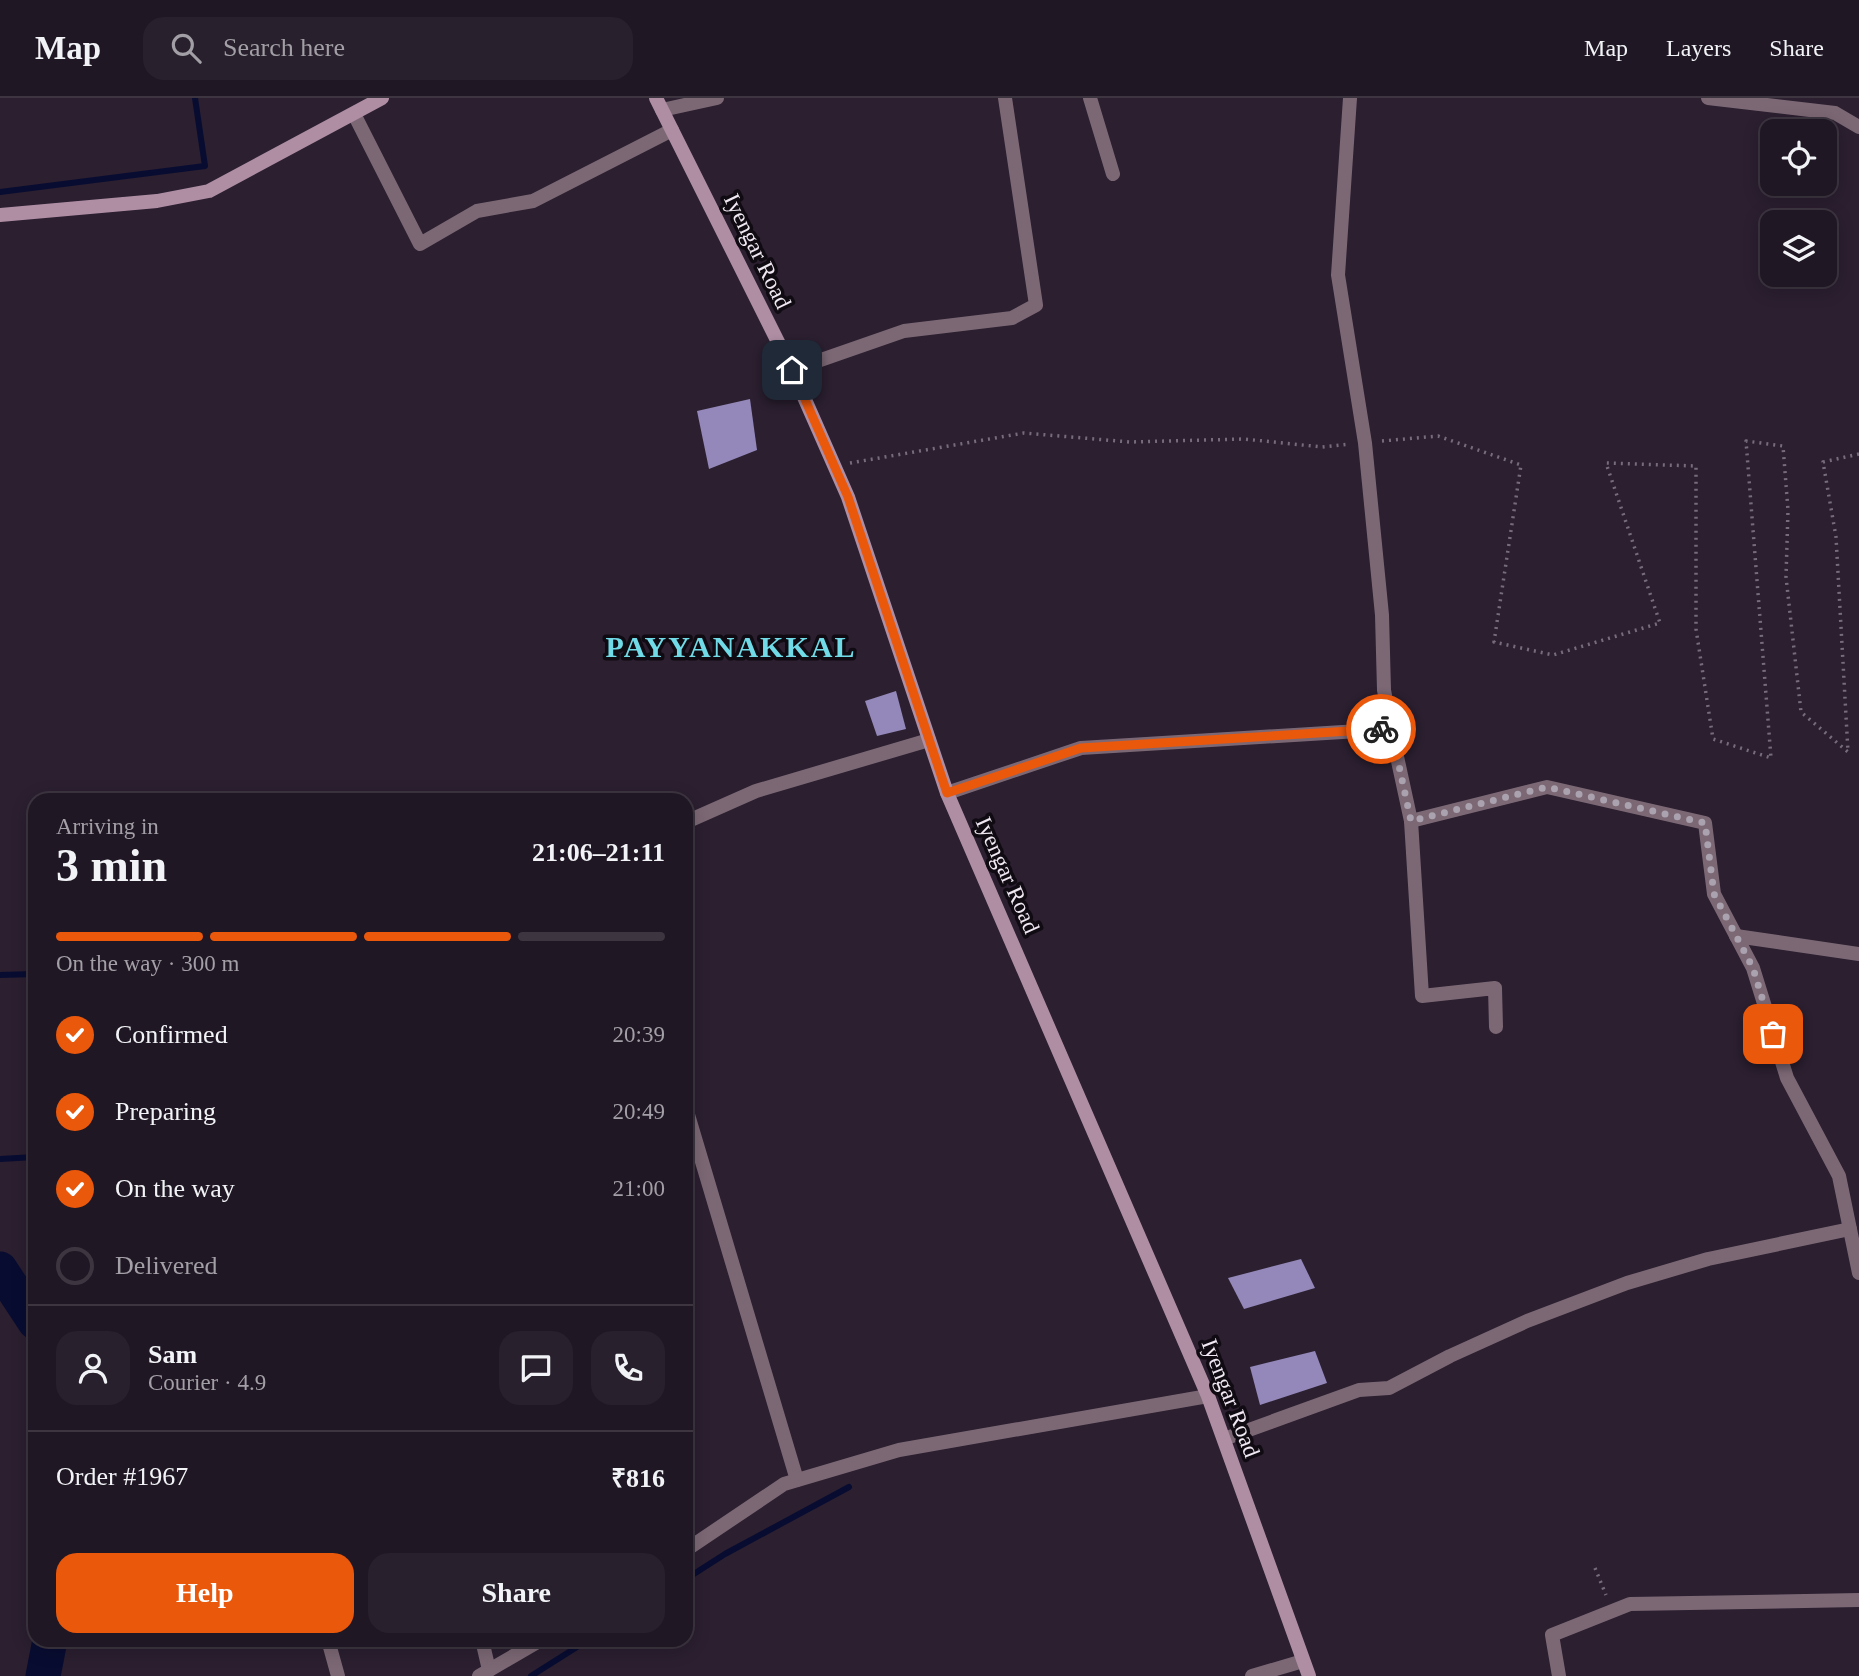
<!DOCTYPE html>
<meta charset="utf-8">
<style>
body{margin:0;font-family:Georgia,serif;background:#28202c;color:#f1f3f6;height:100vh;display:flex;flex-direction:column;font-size:26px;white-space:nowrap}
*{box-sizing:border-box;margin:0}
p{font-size:23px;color:#a29fa6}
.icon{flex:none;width:38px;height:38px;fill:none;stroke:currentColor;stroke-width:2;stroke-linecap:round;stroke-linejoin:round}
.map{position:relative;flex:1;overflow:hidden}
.details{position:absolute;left:28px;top:695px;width:665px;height:854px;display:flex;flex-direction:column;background:#201724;border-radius:21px;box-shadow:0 4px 18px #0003,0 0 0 2px #3d3641}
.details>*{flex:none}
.buttons{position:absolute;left:1760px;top:21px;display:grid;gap:14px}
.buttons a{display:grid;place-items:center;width:77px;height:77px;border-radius:14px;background:#201724;box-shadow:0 4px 18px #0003,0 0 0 2px #3d3641;font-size:35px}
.pin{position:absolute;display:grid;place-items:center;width:60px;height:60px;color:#fff;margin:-30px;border-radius:14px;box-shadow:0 4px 10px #0006}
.courier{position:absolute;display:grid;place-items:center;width:70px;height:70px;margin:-35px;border:5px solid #ea580c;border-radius:50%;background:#fff;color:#222;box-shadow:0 2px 9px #0007}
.head em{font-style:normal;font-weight:800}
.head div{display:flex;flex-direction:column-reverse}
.head{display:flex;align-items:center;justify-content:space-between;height:119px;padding:0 28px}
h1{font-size:46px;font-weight:800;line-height:52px}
.bar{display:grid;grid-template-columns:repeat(4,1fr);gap:10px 7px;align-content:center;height:84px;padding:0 28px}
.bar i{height:9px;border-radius:5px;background:#3d3641}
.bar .selected{background:#ea580c}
.bar p{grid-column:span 4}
.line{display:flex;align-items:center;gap:18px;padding:0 28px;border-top:2px solid #3d3641}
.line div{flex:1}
.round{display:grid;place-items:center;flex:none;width:74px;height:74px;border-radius:21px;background:#28202c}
ol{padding:0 28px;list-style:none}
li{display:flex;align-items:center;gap:21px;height:77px}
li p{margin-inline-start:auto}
li .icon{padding:7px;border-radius:50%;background:#ea580c;color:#fff;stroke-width:4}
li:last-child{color:#a29fa6}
li i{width:38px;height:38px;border:4px solid #3d3641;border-radius:50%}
.primary-button{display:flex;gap:14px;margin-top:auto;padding:14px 28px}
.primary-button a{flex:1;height:80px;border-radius:21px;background:#ea580c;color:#fff;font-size:28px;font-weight:800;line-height:80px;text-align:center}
.primary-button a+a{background:#28202c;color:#f1f3f6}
header{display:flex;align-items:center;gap:42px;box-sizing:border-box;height:98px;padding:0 35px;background:#201724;border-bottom:2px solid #3d3641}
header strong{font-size:33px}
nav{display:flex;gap:38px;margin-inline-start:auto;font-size:24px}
.search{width:490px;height:63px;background:#28202c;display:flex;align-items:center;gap:18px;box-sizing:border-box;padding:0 24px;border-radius:21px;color:#a29fa6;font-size:26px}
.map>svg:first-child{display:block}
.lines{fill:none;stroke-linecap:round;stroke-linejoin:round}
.stream{stroke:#080c31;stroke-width:6}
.river{stroke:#080c31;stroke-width:35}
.building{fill:#9388b9}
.path{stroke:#766c7b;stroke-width:3.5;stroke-dasharray:2 5;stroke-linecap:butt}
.minor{stroke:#7c6875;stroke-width:14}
.secondary{stroke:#af8ea4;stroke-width:14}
.done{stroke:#aba2af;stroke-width:7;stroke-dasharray:0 12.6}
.route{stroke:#ea580c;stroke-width:9}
.labels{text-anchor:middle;stroke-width:7;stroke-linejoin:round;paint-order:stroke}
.street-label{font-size:23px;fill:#f0e8f3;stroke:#100b12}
.district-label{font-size:30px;font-weight:bold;letter-spacing:2px;fill:#70dae7;stroke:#100b12}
</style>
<header>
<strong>Map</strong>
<div class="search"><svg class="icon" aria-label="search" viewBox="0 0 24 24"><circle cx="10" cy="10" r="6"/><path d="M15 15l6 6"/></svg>Search here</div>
<nav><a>Map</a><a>Layers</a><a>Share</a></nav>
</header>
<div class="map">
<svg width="1859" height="1578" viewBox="0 0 1859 1578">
<rect width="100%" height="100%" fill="#2b1f30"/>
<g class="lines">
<!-- stream -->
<g class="stream">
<path d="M0,94L205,68L195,0"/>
<path d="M0,877L35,876"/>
<path d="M0,1061L35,1059"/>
<path d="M686,1481L725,1456L849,1389"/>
<path d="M531,1578L588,1542"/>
</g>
<!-- river -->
<g class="river">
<path d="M0,1171L35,1224"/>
<path d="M43,1578L50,1542"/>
</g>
</g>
<!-- building -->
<g class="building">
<path d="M750,301L757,352L709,371L697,313Z"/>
<path d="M896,593L906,631L877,638L865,603Z"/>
<path d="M1301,1161L1315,1190L1244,1211L1228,1180Z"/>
<path d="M1315,1253L1327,1285L1260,1307L1250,1269Z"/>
</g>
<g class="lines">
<!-- path -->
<g class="path">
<path d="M1382,343L1438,338L1521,367L1494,544L1553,557L1660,525L1606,365L1696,368V531L1713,641L1771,660L1746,343L1783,348L1788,412L1786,479L1801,614L1848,654L1836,439L1823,364L1859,356"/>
<path d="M850,365L1024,335L1130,344L1244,341L1322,349L1350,346"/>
<path d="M1595,1470L1606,1497"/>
</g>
<!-- minor -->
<g class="minor">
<path d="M1090,0L1113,76"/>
<path d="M1350,0L1338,177L1365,345L1382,517L1384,592L1391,631"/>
<path d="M1708,0L1835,15L1859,29"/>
<path d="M662,12L717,0"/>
<path d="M354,16L420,146L477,113L533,103L672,32"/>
<path d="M792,272L904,233L1012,220L1036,207L1005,0"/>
<path d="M947,695L1081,650L1391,631L1411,723L1547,689L1705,725L1714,796L1753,870L1787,980L1839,1078L1859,1175"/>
<path d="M1411,723L1422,898L1495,890L1496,929"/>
<path d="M686,724L756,693L929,642"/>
<path d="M1736,838L1859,856"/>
<path d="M686,1010L797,1382"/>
<path d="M1224,1341L1359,1292L1389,1290L1450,1258L1527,1223L1627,1185L1708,1161L1850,1131"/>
<path d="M686,1452L784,1386L899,1352L1208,1298"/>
<path d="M328,1542L338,1578"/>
<path d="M482,1542L489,1572"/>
<path d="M479,1578L541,1542"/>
<path d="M1252,1578L1303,1563"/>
<path d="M1559,1578L1552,1537L1630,1506L1859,1502"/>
</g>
<!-- secondary -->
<g class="secondary">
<path d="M656,0L792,272L848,399L947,695L1208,1298L1309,1578"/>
<path d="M0,117L157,103L209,93L382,0"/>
</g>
</g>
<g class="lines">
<!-- done -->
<path class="done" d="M1381,631H1391L1411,723L1547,689L1705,725L1714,796L1753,870L1773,936"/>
<!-- route -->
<path class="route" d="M792,272L848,399L947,695L1081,650L1381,631"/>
</g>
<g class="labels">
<!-- street labels -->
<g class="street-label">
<text transform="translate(758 153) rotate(64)" y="8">Iyengar Road</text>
<text transform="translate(1008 777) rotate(66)" y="8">Iyengar Road</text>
<text transform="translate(1231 1300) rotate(69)" y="8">Iyengar Road</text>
</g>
<!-- district labels -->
<g class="district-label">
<text x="731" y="559">PAYYANAKKAL</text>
</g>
</g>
</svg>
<div class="buttons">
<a><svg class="icon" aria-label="locate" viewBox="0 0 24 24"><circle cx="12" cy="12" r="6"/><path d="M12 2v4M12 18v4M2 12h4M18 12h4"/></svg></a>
<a><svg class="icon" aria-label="layers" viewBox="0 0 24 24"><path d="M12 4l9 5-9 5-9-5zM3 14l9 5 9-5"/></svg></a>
</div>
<div class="pin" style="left:1773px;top:936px;background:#ea580c"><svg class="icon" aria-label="bag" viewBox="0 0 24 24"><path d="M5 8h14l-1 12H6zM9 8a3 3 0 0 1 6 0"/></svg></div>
<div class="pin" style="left:792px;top:272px;background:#1f2937"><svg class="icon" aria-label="home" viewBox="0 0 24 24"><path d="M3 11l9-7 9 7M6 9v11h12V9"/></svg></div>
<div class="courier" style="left:1381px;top:631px"><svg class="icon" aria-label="bike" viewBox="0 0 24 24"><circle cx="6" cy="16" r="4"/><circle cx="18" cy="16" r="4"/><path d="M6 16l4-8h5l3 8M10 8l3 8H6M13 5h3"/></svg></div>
<section class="details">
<div class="head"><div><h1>3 min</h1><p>Arriving in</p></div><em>21:06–21:11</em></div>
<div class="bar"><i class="selected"></i><i class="selected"></i><i class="selected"></i><i></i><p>On the way · 300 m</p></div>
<ol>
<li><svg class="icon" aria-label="check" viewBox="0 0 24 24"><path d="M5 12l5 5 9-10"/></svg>Confirmed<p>20:39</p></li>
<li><svg class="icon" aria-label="check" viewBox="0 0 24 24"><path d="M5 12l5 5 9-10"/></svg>Preparing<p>20:49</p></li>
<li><svg class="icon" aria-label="check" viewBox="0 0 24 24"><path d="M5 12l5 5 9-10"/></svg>On the way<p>21:00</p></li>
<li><i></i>Delivered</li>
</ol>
<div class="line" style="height:126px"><a class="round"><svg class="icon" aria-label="person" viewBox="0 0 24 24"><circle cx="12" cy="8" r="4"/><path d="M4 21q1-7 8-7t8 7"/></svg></a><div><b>Sam</b><p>Courier · 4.9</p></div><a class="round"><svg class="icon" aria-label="chat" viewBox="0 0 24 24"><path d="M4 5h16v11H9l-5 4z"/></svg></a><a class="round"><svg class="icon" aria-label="phone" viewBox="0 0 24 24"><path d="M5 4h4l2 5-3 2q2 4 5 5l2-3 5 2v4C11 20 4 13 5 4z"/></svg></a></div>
<div class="line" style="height:91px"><div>Order #1967</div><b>₹816</b></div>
<div class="primary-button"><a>Help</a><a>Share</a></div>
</section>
</div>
